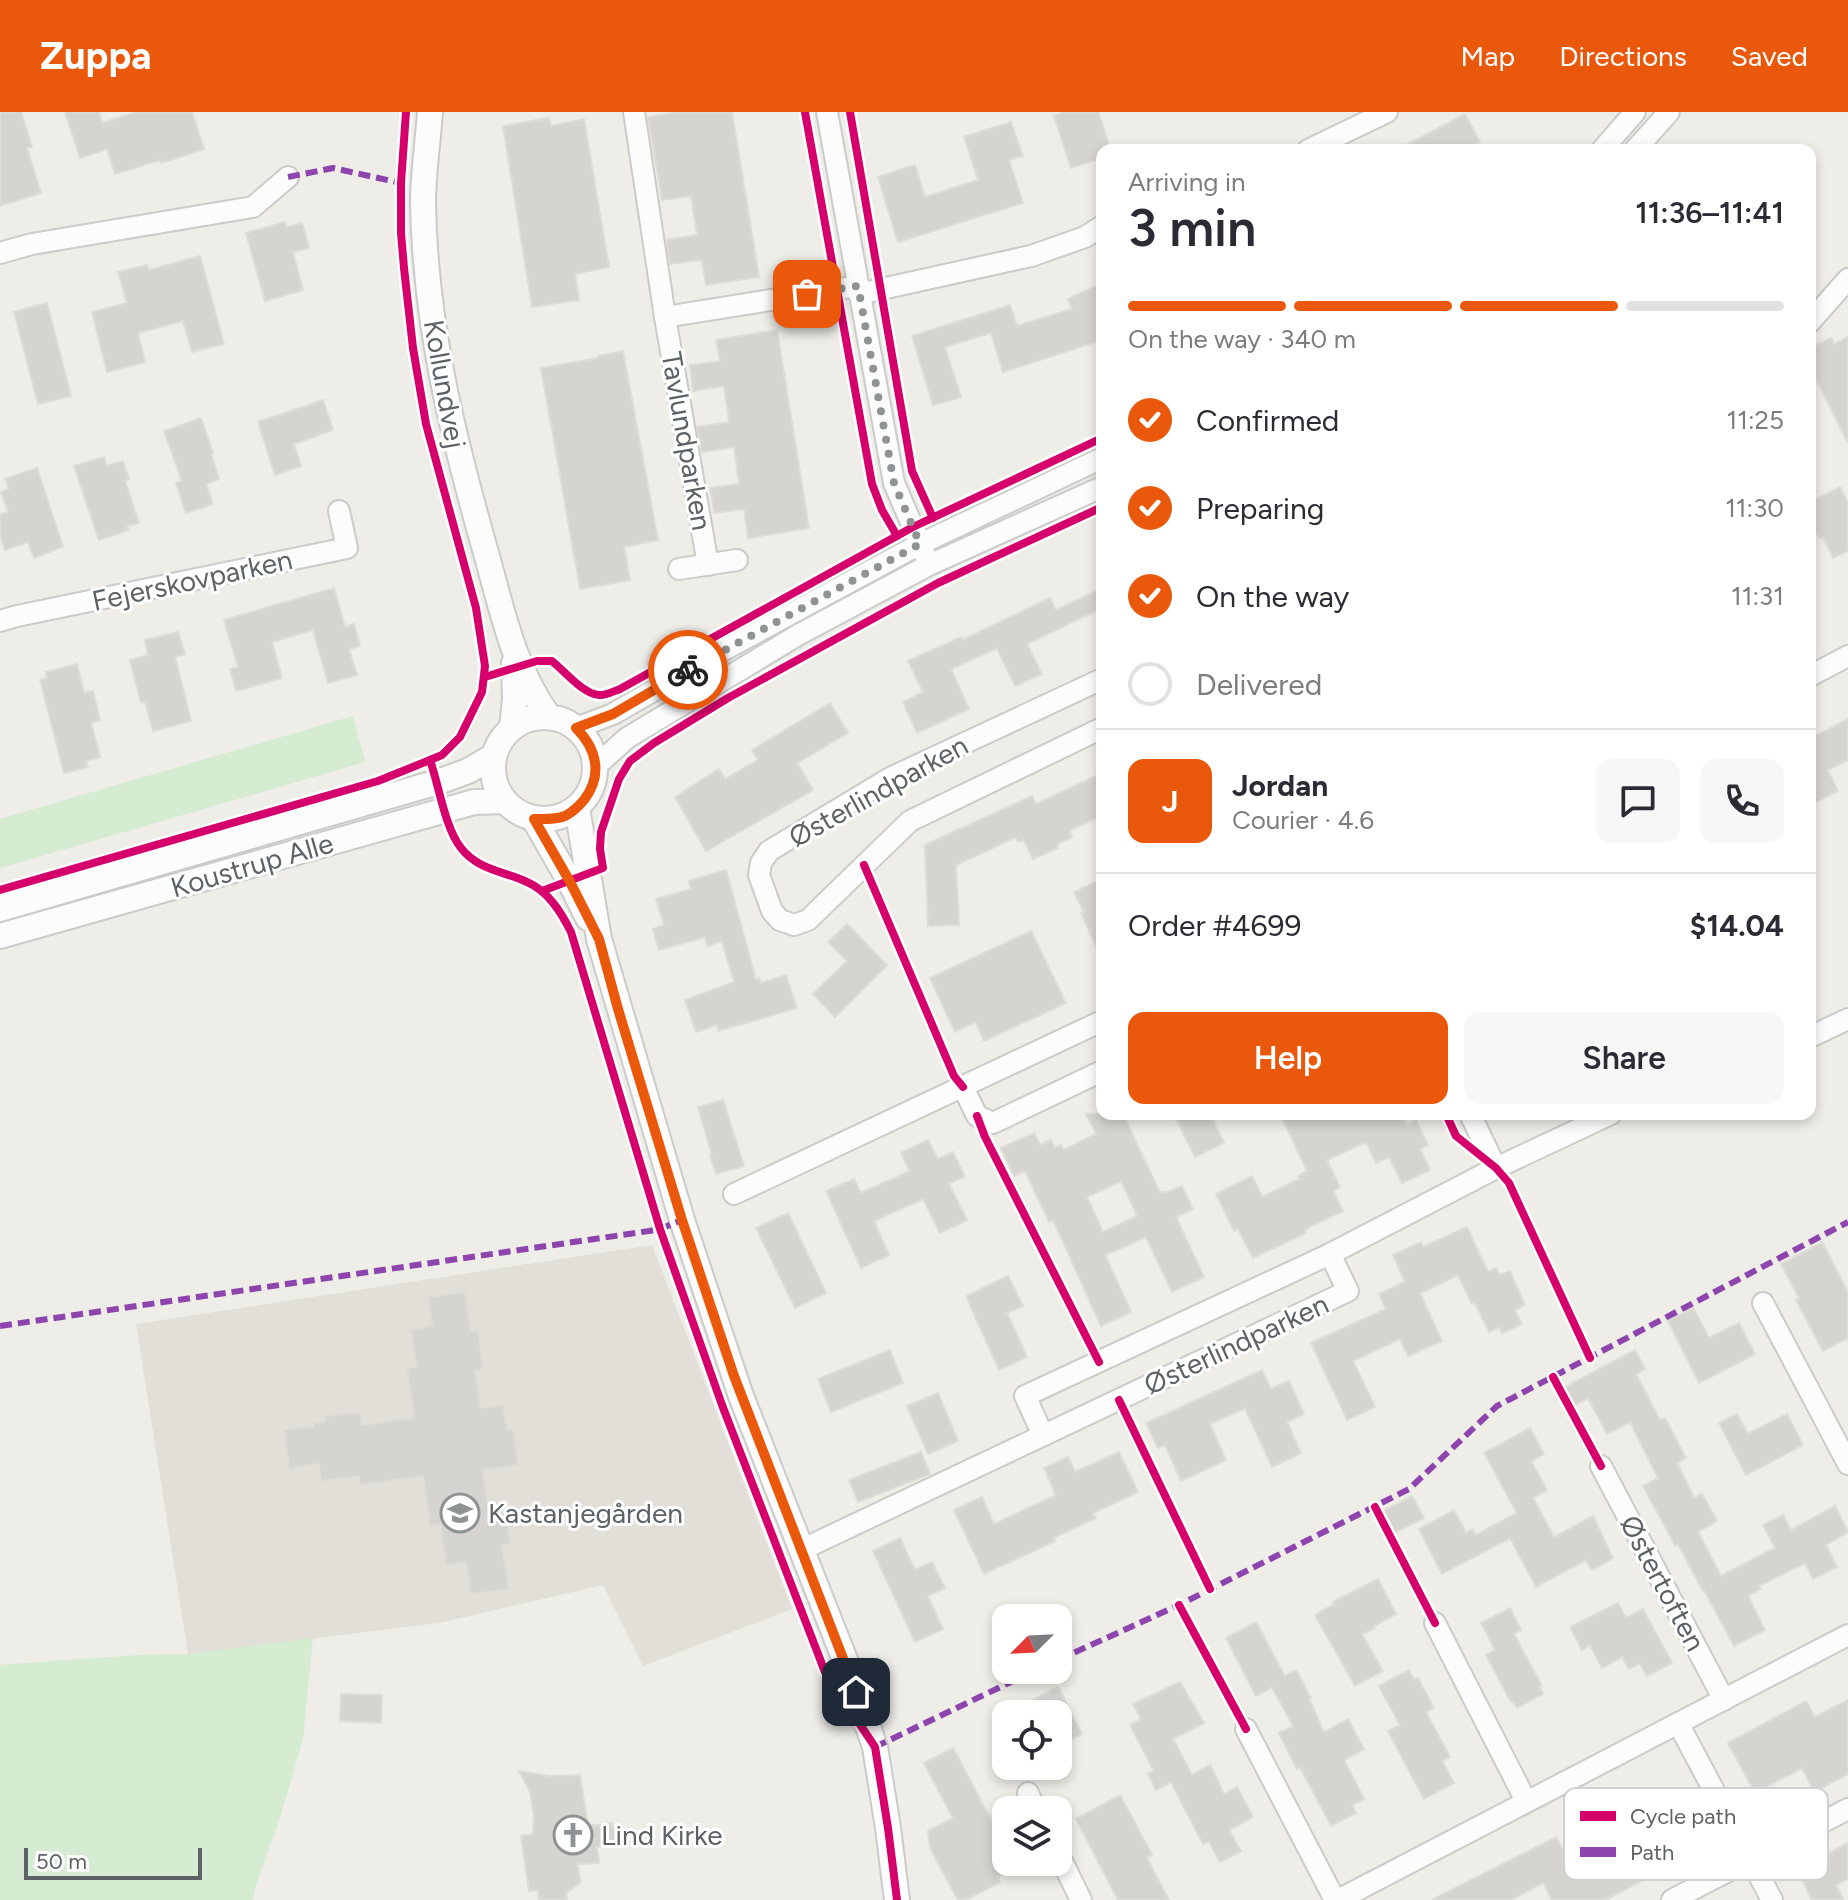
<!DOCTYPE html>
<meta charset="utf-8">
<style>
body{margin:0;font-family:Figtree,sans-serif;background:#f7f7f7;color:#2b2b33;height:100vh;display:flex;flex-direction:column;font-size:30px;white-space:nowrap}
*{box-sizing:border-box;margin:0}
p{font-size:26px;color:#7c7c81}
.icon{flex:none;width:44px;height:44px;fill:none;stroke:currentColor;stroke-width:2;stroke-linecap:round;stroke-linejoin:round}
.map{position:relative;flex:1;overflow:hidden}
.details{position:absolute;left:1096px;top:32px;width:720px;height:976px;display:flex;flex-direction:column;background:#fff;border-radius:16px;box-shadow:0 4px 12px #0003}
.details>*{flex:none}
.needle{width:52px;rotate:246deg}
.tools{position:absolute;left:992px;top:1492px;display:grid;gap:16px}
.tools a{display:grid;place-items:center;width:80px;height:80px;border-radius:16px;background:#fff;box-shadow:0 4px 12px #0003;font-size:40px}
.scale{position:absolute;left:24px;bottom:20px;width:178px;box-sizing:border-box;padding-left:8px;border:4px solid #5d6267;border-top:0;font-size:22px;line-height:28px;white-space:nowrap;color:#5d6267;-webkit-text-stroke:6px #fff;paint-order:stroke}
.pin{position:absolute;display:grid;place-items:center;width:68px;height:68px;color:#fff;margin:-34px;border-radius:16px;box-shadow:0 4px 12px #0006}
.courier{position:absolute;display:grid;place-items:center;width:80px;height:80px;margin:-40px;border:6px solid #ea580c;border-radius:50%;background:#fff;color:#222;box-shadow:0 2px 10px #0007}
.summary em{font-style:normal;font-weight:600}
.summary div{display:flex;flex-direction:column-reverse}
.summary{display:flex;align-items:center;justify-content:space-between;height:136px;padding:0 32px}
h1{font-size:52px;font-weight:600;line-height:60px}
.bar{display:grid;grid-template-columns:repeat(4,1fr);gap:12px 8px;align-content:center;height:96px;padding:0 32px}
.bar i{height:10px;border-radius:6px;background:#e1e1e2}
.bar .on{background:#ea580c}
.bar p{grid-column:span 4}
.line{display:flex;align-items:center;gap:20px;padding:0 32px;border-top:2px solid #e1e1e2}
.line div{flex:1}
.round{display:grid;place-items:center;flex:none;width:84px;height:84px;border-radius:16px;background:#f7f7f7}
ol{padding:0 32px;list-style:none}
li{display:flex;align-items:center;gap:24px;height:88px}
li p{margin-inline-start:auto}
li .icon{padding:8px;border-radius:50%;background:#ea580c;color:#fff;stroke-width:4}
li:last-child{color:#7c7c81}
li i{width:44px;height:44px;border:4px solid #e1e1e2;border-radius:50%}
.cta{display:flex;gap:16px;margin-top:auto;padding:16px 32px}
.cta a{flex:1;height:92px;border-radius:16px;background:#ea580c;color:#fff;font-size:32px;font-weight:600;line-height:92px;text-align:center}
.cta a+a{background:#f7f7f7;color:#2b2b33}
header{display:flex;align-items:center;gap:48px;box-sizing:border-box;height:112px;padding:0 40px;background:#ea580c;color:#fff}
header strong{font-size:38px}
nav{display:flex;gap:44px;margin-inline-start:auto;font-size:28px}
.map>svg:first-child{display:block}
.education{fill:#e1dfd8}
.green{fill:#d5ebd2}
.building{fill:#d5d4d1;stroke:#dedcd7;stroke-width:2;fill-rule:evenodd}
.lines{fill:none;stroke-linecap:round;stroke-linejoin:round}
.minor-casing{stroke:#cbcbca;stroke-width:24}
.tertiary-casing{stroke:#cbcbca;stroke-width:28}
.minor{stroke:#fcfcfc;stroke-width:20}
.tertiary{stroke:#fcfcfc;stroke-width:24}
.quiet{stroke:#8e44ad;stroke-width:6;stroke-dasharray:12 6;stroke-linecap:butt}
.cycleway-casing{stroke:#fff;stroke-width:13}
.cycleway{stroke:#d6006c;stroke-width:8}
.done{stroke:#909394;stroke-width:8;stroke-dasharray:0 14.4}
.route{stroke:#ea580c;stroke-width:10}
.labels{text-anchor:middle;stroke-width:6;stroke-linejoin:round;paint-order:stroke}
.street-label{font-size:28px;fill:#5d6267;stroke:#fff}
.poi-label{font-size:28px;fill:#5d6267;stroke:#fff;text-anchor:start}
.key{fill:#fff;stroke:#ced0d1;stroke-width:2}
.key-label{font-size:22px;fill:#5d6267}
</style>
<header>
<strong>Zuppa</strong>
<nav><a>Map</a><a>Directions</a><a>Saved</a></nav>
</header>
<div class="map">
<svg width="1848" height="1788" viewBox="0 0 1848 1788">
<rect width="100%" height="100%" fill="#eeede8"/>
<!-- education -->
<path class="education" d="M652,1133L792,1497L643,1554L603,1473L439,1511L188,1542L136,1212Z"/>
<!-- green -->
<g class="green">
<path d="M353,604L365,650L0,756V707Z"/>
<path d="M313,1526L303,1627L280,1706L256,1773L253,1788H0V1553L137,1543L188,1542Z"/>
</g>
<!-- building -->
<g class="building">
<path d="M0,0H21L32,35L27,36L41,81L0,94Z"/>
<path d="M65,0H99L102,11L137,0H192L204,37L161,51L160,48L115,62L107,37L80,46Z"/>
<path d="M681,0H732L759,165L706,173L702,148L670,152L666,128L697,123L691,84L662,88L648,5Z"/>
<path d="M1065,0H1098L1111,38H1102V46L1071,56L1054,4Z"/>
<path d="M1465,2L1480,30L1464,38H1397Z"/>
<path d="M549,6L551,14L584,7L609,155L575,162L579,188L532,195L503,14Z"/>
<path d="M1011,10L1023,44L1009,48L1023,91L898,130L878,65L915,53L925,85L978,68L964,25Z"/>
<path d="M285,110L286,115L302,111L309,136L293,140L303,178L265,189L246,121Z"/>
<path d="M200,144L224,232L192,240L183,209L138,221L145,250L107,260L92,200L127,191L118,160L147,153L149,158Z"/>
<path d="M1102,171V228L1003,260L991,221L945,235L961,285L933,293L912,224L1010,193L1017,214L1072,197L1068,187Z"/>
<path d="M47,191L71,284L38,292L14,200Z"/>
<path d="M777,218L809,416L748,426L744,397L714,401L710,376L739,372L734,335L702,340L697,315L729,310L724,274L693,279L690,253L720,249L716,228Z"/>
<path d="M1848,225V331L1810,255V236L1831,226L1834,232Z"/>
<path d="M623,239L658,428L624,435L630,468L580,477L541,256L598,246V244Z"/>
<path d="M323,288L333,318L294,332L301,354L275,363L258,310Z"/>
<path d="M201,306L213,341L211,342L219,367L206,372L213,392L186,401L176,371L182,369L164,319Z"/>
<path d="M104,345L107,354L123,349L129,367L125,369L139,411L127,414L129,418L99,428L74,354Z"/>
<path d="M37,356L63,435L34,446L28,430L5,438L0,424V402L8,400L1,380L9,377L5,367Z"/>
<path d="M1840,375L1848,391V439L1833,446L1823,425L1819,426L1810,408V390Z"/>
<path d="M334,476L345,515L354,512L360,534L349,537L357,563L328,571L313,518L272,530L282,566L236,579L230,557L238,555L224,508Z"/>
<path d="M1102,476V496L1027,532L1042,562L1015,574L997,536L951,557L969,597L917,621L903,590L923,580L908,549L961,525L962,528L1050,486L1056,498Z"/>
<path d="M178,520L185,542L175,545L191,609L153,619L145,590H141L130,548L148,543L145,528Z"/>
<path d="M77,552L84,581L93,579L100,608L91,611L100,645L86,649L88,655L64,661L40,568L47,566L46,560Z"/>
<path d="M830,591L848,621L797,651L813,678L706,739L675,685L719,657L725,667L758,648L752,638Z"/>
<path d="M1848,607V648L1828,658L1838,679L1810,693V622L1812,626Z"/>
<path d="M1102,661V703L1069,719L1072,725L1057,732L1058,736L1033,747L1024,728L1018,730L1016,725L956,753L959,813L928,814L925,733L1032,684L1036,692Z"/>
<path d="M726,758L756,868L759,866L761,871L786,863L797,896L718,919L717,913L696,920L685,888L734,870L722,829L707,834L705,825L659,838L653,817L664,813L656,787L691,777L689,769Z"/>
<path d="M1102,767V846L1081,801L1084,800L1074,780Z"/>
<path d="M847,812L887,853L835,905L813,882L847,849L828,830Z"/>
<path d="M1031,819L1066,891L984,929L976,910L955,920L930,866Z"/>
<path d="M723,988L744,1054L716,1062L710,1043H712L698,995Z"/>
<path d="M1086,1002H1123L1160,1081L1164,1079L1165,1081L1182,1074L1193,1097L1176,1105L1204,1165L1172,1180L1146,1125L1105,1143L1131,1200L1101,1214L1053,1108L1049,1110L1025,1059L1014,1064L1001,1036L1034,1021L1040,1033L1051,1028L1055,1036L1061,1033L1063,1038L1096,1022ZM1121,1069L1137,1104L1103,1120L1087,1085Z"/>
<path d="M1174,1002H1210L1224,1031L1195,1045Z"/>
<path d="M1280,1002H1402L1407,1013L1416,1008L1428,1033L1420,1037L1430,1058L1402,1071L1389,1045L1376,1051L1366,1030L1327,1048L1340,1075L1333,1079L1343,1099L1305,1117L1306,1121L1253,1146L1238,1117L1234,1119L1216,1082L1252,1064L1262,1085L1300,1067L1298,1064L1307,1059Z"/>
<path d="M928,1028L938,1047L953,1040L965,1064L949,1072L967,1108L940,1121L923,1087L874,1109L889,1143L861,1156L826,1079L854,1067L861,1081L910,1059L901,1041Z"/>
<path d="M788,1101L826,1181L795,1196L756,1116Z"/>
<path d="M1467,1115L1488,1160L1496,1156L1500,1163L1510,1159L1525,1193L1515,1198L1522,1212L1502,1221L1499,1215L1489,1220L1475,1191L1472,1192L1458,1163L1420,1181L1442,1229L1408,1244L1400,1227L1353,1249L1375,1295L1347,1308L1311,1231L1386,1197L1379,1182L1405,1170L1393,1143L1421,1130L1423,1135Z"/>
<path d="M1822,1130L1848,1180V1226L1823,1239L1796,1188L1799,1186L1781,1152Z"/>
<path d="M1008,1164L1023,1194L1007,1201L1027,1245L999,1258L966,1184Z"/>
<path d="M465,1180L471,1219L478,1218L483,1257L475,1258L481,1296L503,1293L507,1318L513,1317L518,1353L483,1358L489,1399L505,1396L510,1432L502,1433L509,1477L471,1482L466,1450L446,1453L440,1412L430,1414L423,1364L360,1373L359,1364L321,1369L319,1352L289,1356L284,1318L313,1314V1311L326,1309L325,1304L360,1300L362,1313L414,1306L407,1256L416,1255L411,1217L432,1214L428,1185Z"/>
<path d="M1693,1196L1709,1226L1739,1211L1755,1242L1699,1271L1668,1209Z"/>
<path d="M890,1238L903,1271L831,1300L818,1267Z"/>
<path d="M1635,1238L1645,1257L1636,1262L1660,1308L1665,1306L1686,1346L1677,1351L1694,1386L1702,1382L1717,1409L1698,1420L1721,1464L1775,1436L1763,1413L1783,1403L1791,1418L1835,1394L1848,1420L1826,1433L1837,1455L1813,1467L1805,1451L1759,1474L1761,1477L1748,1484L1765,1518L1734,1534L1704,1478L1703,1479L1678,1432L1675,1433L1643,1374L1658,1366L1630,1310L1607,1322L1588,1286L1575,1293L1565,1275Z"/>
<path d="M1262,1258L1271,1277L1289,1269L1304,1302L1287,1310L1301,1341L1272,1355L1245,1296L1210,1312L1226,1348L1181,1369L1165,1333L1158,1336L1146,1311Z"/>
<path d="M938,1281L958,1329L928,1342L907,1294Z"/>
<path d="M1737,1302L1748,1322L1787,1302L1803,1333L1746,1363L1719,1311Z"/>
<path d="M1530,1316L1544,1342L1531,1349L1547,1378L1533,1386L1554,1425L1593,1404L1613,1446L1592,1458L1586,1448L1536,1475L1510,1426L1442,1462L1419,1417L1454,1398L1466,1421L1472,1417L1476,1423L1517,1401L1484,1341Z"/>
<path d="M921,1340L930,1362L858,1390L849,1368Z"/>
<path d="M1119,1340L1138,1380L1093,1401L1096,1406L1053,1426L1055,1429L984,1462L954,1398L982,1385L994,1412L1056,1383L1044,1356L1068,1345L1075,1360Z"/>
<path d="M1412,1384L1424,1406L1394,1421L1382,1400Z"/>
<path d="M900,1426L915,1458L932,1450L945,1476L928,1484L943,1517L915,1530L873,1439Z"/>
<path d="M1378,1467L1396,1502L1374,1514L1375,1516L1362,1522L1383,1559L1355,1574L1315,1503L1334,1492L1333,1490Z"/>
<path d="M1618,1491L1626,1506L1643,1497L1672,1551L1647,1564L1640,1551L1629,1557L1622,1545L1602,1556L1590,1533L1582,1538L1570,1515Z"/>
<path d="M1510,1496L1521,1518L1514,1522L1542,1574L1540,1575L1543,1582L1517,1596L1513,1589L1511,1590L1486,1543L1495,1538L1481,1511Z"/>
<path d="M1256,1510L1285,1564L1296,1558L1311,1586L1309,1587L1324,1620L1348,1607L1364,1637L1344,1648L1364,1687L1352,1693L1356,1701L1331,1714L1300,1655L1297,1657L1279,1621L1293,1614L1272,1575L1256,1584L1226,1526Z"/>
<path d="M1409,1558L1414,1568L1418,1566L1434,1596L1426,1600L1450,1645L1442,1649L1454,1671L1424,1687L1388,1619L1400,1613L1379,1574Z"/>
<path d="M1180,1570L1204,1611L1173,1627L1192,1663L1210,1653L1224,1682L1237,1675L1253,1705L1229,1718L1241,1739L1220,1750L1209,1729L1203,1732L1171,1670L1156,1678L1148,1662L1154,1659L1130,1613L1141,1607L1133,1592Z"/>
<path d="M1058,1574L1082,1622L1058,1634V1602H1007L1057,1575L1058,1577Z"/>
<path d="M341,1582L382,1583L381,1611L340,1609Z"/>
<path d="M1848,1588V1662L1814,1680L1802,1656L1755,1681L1728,1631L1806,1589L1815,1605Z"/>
<path d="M953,1636L998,1721L1006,1717V1761L997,1765L1000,1770L966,1788H958L930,1736L928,1719L953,1706L924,1651Z"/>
<path d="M519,1659L550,1664L580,1663L588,1714L612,1711L614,1719L631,1730L597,1735L599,1751L577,1752L581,1770L566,1781L567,1788H539L538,1778L529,1779L521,1724L533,1722L534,1705L530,1680Z"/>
<path d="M1120,1683L1152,1743L1147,1746L1169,1788H1118L1076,1707Z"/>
<path d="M1644,1699L1657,1724L1672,1716L1673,1719L1685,1712L1698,1738L1606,1788H1552L1543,1771L1511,1788H1432L1556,1725L1562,1736L1576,1729L1592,1761L1628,1743L1613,1715Z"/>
<path d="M1848,1731V1767L1836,1773L1844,1788H1812L1797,1758Z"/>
</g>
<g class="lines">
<!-- minor casing -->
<g class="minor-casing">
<g id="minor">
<path d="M634,0L665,205L708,453"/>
<path d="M827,0L894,371L925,443"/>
<path d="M1308,38L1387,0"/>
<path d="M1602,38L1635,0"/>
<path d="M1635,38L1669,0"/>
<path d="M0,141L32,132L253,95L288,65"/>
<path d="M859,182L1031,144L1085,125L1102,114"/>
<path d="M665,205L858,174"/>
<path d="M1810,210L1848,167"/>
<path d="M679,457L737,448"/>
<path d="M0,509L17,504L347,436L339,399"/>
<path d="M1810,564L1848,544"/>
<path d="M1102,567L890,666L769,739L761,751L759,763L772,799L780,808L794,813L808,808L910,709L1102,616"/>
<path d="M576,616L613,602L722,539L920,432L1102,346"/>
<path d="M596,654L627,626L798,523L929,453L1102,375"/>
<path d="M1810,925L1848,907"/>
<path d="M963,975L977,1004L993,1011L1102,959"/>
<path d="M1496,1056L1611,1002"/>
<path d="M734,1082L1102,909"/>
<path d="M1763,1191L1848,1352"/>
<path d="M1043,1323L1025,1284L1330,1142L1496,1056L1470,1002"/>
<path d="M1601,1354L1724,1588"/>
<path d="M801,1438L1348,1179L1330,1142"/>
<path d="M1435,1511L1526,1689"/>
<path d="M1678,1611L1772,1788"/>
<path d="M1246,1617L1335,1788"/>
<path d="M1028,1681L1036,1698"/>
<path d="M1058,1741L1081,1788"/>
<path d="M1338,1788L1848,1523"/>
<path d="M1672,1788L1848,1697"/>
</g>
</g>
<!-- tertiary casing -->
<g class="tertiary-casing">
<g id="tertiary">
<path d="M430,0C428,30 423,61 423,91C425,215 454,329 488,448C503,503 515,558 549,605"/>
<circle cx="544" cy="656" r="51"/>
<path d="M512,616L515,587L514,551"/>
<path d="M577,696L599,827L682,1108L741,1284L847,1553L875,1635L888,1716L897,1788"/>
<path d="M534,707L569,768L588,806"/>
<path d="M0,797L438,670L468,659L494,644"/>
<path d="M0,824L474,690L505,689"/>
</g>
</g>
<!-- minor -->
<use href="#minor" class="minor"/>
<!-- tertiary -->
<use href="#tertiary" class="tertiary"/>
<!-- quiet -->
<g class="quiet">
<path d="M288,65L333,56L401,71"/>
<path d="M0,1214L649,1119L660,1117L682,1108"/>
<path d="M1058,1548L1179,1493L1409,1377L1497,1294L1848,1110"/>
<path d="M875,1635L1036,1558"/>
</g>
<!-- cycleway casing -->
<g class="cycleway-casing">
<g id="cycleway">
<path d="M406,0L401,71V121L404,156L413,236L426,312L476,496L485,554L482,580L460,625L442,643L430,648C439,674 445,716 461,736C478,758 503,759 527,770C548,779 561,800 571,820L660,1117L722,1293L825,1560L875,1635L888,1716L897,1788"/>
<path d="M805,0L872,372L882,398L897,424"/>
<path d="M850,0L912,359L933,406"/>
<path d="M485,565L537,549H552C564,559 579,577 594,582C603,585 612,580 620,577L913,415L1102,326"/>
<path d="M864,753L954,964L963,975"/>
<path d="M0,778L378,669L430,648"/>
<path d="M542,779L603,756L600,737L601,720L619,667L630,649L654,631L728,586L938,471L1102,395"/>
<path d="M1446,1002L1456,1024L1496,1056L1509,1071L1590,1246"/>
<path d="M977,1004L985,1025L1099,1250"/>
<path d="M1553,1265L1601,1354"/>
<path d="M1119,1288L1210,1477"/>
<path d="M1375,1395L1435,1511"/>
<path d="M1179,1493L1246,1617"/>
</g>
</g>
<!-- cycleway -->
<use href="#cycleway" class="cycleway"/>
</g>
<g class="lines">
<!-- done -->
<path class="done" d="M688,558L920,432L894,371L858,174L807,182"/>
<!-- route -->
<path class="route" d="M688,558L613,602L576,616C597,637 603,663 584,688C578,695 573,700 565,704C555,708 544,707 534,707L569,768L599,827L618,897L682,1108L734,1264L856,1580"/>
</g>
<!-- icons -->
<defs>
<g id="school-ring" transform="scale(2)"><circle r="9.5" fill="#fff" stroke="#909394" stroke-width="1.5"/><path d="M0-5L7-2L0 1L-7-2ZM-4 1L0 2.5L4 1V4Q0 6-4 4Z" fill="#909394"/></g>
<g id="church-ring" transform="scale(2)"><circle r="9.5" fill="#fff" stroke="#909394" stroke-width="1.5"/><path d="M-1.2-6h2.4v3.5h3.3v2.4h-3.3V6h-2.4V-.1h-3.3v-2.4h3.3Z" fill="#909394"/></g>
</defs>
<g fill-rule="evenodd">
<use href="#school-ring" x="460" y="1401"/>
<use href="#church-ring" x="573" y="1723"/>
</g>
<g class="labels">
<!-- street labels -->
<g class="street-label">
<text transform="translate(445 272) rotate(80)" y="10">Kollundvej</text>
<text transform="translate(687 329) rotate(80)" y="10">Tavlundparken</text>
<text transform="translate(192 468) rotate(-12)" y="10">Fejerskovparken</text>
<text transform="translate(878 679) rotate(-29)" y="10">Østerlindparken</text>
<text transform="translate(252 753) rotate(-16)" y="10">Koustrup Alle</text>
<text transform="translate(1236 1232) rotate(-25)" y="10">Østerlindparken</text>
<text transform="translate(1663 1471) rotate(62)" y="10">Østertoften</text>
</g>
<!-- poi labels -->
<g class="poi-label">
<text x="488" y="1411">Kastanjegården</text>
<text x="601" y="1733">Lind Kirke</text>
</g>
</g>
<!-- legend -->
<rect x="1564" y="1676" width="264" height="92" rx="12" class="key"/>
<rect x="1580" y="1699" width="36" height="10" fill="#d6006c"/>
<rect x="1580" y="1735" width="36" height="10" fill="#8e44ad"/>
<g class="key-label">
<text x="1630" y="1712">Cycle path</text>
<text x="1630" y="1748">Path</text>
</g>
</svg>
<div class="tools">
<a><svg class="needle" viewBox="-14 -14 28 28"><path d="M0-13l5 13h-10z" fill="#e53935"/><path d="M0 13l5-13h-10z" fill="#7c7c81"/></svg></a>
<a><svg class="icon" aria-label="locate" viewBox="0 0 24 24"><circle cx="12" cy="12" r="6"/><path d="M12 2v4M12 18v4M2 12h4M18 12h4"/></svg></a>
<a><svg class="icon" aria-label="layers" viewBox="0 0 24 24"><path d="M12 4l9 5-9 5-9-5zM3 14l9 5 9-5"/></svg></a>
</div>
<div class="scale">50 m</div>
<div class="pin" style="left:807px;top:182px;background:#ea580c"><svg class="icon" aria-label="bag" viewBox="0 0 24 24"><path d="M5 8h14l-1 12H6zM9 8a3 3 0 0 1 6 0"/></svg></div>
<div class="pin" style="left:856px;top:1580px;background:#1f2937"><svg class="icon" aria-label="home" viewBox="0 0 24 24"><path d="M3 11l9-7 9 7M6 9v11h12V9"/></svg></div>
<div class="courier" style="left:688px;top:558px"><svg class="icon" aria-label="bike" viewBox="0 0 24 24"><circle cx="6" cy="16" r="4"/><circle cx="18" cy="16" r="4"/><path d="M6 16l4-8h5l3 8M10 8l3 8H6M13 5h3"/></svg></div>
<section class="details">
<div class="summary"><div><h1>3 min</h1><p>Arriving in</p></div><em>11:36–11:41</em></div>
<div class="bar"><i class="on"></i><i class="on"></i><i class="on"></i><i></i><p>On the way · 340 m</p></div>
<ol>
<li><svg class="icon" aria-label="check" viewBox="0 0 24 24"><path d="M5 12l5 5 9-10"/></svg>Confirmed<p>11:25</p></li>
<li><svg class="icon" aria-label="check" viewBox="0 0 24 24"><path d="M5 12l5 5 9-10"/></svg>Preparing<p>11:30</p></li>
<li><svg class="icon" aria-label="check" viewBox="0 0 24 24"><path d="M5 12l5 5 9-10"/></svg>On the way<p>11:31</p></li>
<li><i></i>Delivered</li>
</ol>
<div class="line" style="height:144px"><b class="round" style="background:#ea580c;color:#fff">J</b><div><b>Jordan</b><p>Courier · 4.6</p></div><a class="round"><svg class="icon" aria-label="chat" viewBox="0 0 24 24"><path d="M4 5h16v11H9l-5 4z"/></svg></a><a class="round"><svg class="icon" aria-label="phone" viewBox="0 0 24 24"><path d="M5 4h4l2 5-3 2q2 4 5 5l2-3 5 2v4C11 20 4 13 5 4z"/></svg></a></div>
<div class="line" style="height:104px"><div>Order #4699</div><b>$14.04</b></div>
<div class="cta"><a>Help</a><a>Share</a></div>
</section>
</div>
